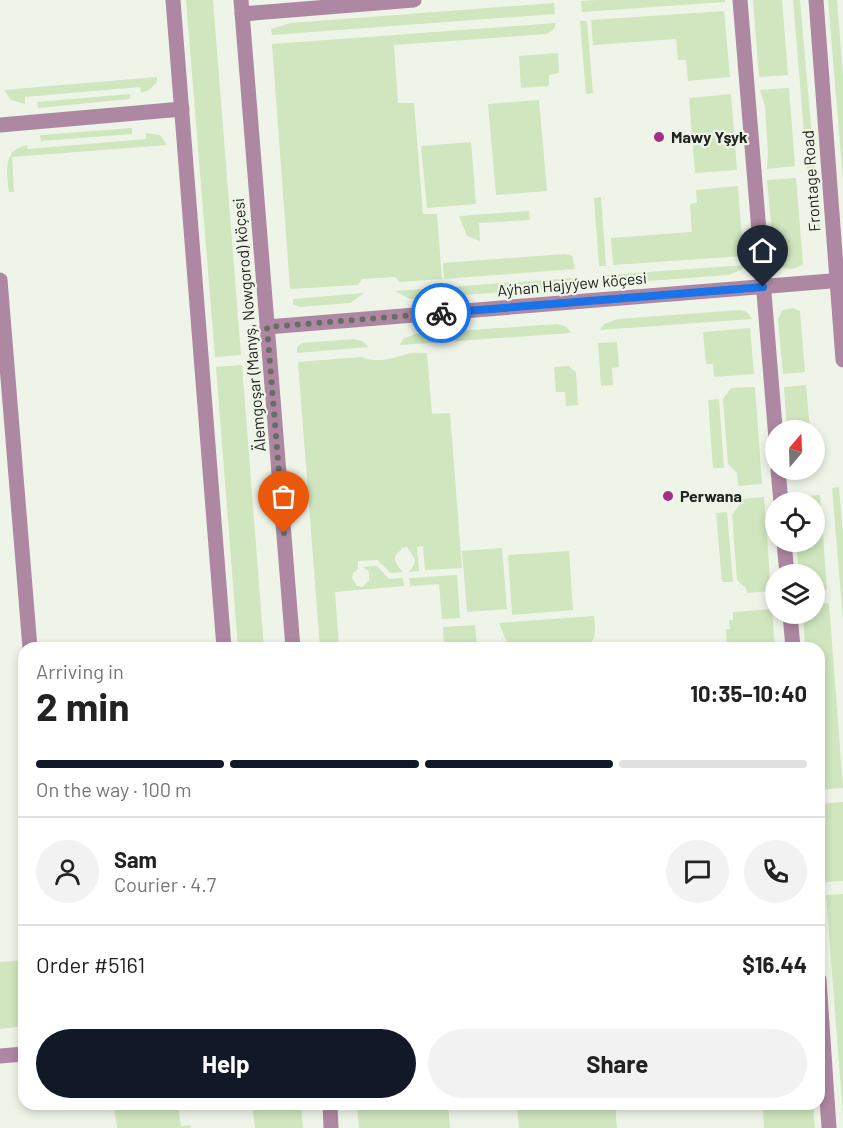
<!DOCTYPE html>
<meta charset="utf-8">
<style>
body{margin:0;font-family:Barlow,sans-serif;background:#f2f2f2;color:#222;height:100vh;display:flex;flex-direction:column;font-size:22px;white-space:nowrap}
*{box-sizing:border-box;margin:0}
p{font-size:20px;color:#767676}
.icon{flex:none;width:33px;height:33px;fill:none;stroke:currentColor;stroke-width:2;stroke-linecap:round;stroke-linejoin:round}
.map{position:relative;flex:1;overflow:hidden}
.drawer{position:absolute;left:18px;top:642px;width:807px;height:468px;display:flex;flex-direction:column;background:#fff;border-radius:18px;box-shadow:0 3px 9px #0003}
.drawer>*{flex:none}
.needle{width:39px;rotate:19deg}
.tools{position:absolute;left:765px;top:420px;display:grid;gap:12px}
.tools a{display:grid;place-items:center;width:60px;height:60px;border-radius:50%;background:#fff;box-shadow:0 3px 9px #0003;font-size:30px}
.pin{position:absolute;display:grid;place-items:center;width:51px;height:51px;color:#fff;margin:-62px -26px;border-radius:50% 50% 50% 0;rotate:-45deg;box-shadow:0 0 6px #0007}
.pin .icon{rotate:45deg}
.courier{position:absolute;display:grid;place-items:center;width:60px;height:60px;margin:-30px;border:4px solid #1a73e8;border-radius:50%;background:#fff;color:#222;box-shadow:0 2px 8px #0007}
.headline em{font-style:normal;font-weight:700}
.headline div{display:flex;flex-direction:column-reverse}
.headline{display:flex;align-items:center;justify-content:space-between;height:102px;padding:0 18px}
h1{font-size:39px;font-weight:700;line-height:45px}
.bar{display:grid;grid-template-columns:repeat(4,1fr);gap:9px 6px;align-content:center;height:72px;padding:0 18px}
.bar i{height:8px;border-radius:4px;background:#e0e0e0}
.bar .current{background:#111827}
.bar p{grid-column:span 4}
.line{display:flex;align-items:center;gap:15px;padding:0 18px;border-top:2px solid #e0e0e0}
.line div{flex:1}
.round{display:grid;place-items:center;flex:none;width:63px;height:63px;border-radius:32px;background:#f2f2f2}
.primary-button{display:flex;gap:12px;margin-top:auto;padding:12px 18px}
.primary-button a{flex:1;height:69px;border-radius:36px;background:#111827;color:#fff;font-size:24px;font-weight:700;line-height:69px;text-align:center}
.primary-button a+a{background:#f2f2f2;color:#222}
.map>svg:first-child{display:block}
.green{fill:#cfe6be}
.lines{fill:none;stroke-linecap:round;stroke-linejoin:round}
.street{stroke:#ae87a2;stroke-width:15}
.done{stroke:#696d66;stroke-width:6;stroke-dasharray:0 10.8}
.route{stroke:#1a73e8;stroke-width:8}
.poi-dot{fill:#a22f8a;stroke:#eef5e8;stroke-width:2}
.labels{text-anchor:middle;stroke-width:4.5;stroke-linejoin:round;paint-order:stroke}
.poi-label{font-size:16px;font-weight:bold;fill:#222420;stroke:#eef5e8;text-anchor:start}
.street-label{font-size:16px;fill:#222420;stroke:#eef5e8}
</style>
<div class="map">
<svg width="843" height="1128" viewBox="0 0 843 1128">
<rect width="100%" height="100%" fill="#eef5e8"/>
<!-- green -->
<g class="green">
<path d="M186,0H213L241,355L215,357Z"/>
<path d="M598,0H725V2L582,12L581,1Z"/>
<path d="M753,0H782L788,75L759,77Z"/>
<path d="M793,0H800L820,228L812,229Z"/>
<path d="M828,0H837L843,75V181Z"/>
<path d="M554,3L555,14L272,35L271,29L291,23Z"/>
<path d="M724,11L730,77L688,81L686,60H678L676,39L593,45L591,20Z"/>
<path d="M580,21H587L593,93L586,94Z"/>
<path d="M556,23L554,29L547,34L394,45L398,103H414L423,214H437L442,279L400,282L395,277L362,279L358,285L290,289L272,44Z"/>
<path d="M558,53L559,73L549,75V86L521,88L519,56Z"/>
<path d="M157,77V82L149,90L141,93L140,87L25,97V104L11,100L4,90Z"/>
<path d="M789,88L795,166L767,169L768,153L765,106L760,90Z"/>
<path d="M130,94V99L38,108L37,102Z"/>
<path d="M731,94L737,170L695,173L689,98Z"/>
<path d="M539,100L547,191L496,195L488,104Z"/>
<path d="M132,128V134L41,141L40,135Z"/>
<path d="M146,133L160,135L167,145L12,157L14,192H9C7,172 2,150 27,145L28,149L146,139Z"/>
<path d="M471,142L476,204L427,208L421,146Z"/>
<path d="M796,178L803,264C791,273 779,270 774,255L767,180Z"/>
<path d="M738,186L743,256L613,265L611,238L692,232L690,204L697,203L696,190Z"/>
<path d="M601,197L606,266H599L594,198Z"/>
<path d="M529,211L530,220L479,223L480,241L467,236L459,216Z"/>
<path d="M565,254L572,256L575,269L444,279L443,263Z"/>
<path d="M746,265L741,270L729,275L620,283L611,280L606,275Z"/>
<path d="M573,278L568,285L559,288L410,299L395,291Z"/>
<path d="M364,293L350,303L300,307L293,304V299Z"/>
<path d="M793,308L800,311L805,372L783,374L778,319L783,310Z"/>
<path d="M740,310L747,312L752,319L600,330L604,324L618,319Z"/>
<path d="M557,324L567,327L571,333L400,345L403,339L415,334Z"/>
<path d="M750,328L754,374L714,377L713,364H706L703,332Z"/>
<path d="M353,339L362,341L369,347L297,353V347L303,343Z"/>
<path d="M617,342L619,367L612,368L613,385L601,386L598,343Z"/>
<path d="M427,353L432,414L450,413L462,568L425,570L423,546L417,547L419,571L409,572L414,565L415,559L407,547L401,548V550C389,558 398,566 403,572L391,573L377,560L358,561V569L353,573L352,578L357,586L362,587L369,581V572L363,567L377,566L389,579L403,578L404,586L335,592L339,648H320L298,362L362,357C376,364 394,358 407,354C413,352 421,353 427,353Z"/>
<path d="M242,365L264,648H238L216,367Z"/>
<path d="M568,366L576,372L578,405L566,406L565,392H556L554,367Z"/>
<path d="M806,385L810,430H787L784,387Z"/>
<path d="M755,387L762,484L738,486L737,473L728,464L723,399L731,388Z"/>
<path d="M719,399L724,468H713L708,400Z"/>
<path d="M839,487L843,534V621L832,488Z"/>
<path d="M820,495L827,590L815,591L814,574H799L796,542H814V502H793V497Z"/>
<path d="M764,497L771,591L747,593L746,588L737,580L732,515L740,504L739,499Z"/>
<path d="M727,512L733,582H722L716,513Z"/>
<path d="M502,548L507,609L467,612L462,551Z"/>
<path d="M569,551L573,610L512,615L508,555Z"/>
<path d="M457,575L460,618L442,619L439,584L410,586L409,578Z"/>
<path d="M829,603L843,788L819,790V648H805L803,614H814L815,604Z"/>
<path d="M772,609L775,648H727L726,629H730L729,620H733V612Z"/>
<path d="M594,616C595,630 598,641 584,648H509L499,623Z"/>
<path d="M475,625L477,648H400L444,645L443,627Z"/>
<path d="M843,802V881L825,882L819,804Z"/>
<path d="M843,894V1115L826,895Z"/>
<path d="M24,960V1026L0,1029V962Z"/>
<path d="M114,1104H178L181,1126L190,1125L191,1128H117Z"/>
<path d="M252,1104H301L303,1128H255Z"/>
<path d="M357,1104H448L450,1128H359Z"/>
<path d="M517,1104H615L617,1128H519Z"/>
<path d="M773,1104H813L815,1128H764L763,1108H773Z"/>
</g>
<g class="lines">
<!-- street -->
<g class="street">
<path d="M173,0L224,648"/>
<path d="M241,0L293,648"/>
<path d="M740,0L776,439"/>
<path d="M816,0L843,360"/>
<path d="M242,14L414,0"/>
<path d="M0,125L182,109"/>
<path d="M0,280L30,648"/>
<path d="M267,327L843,280"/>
<path d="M778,470L781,502"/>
<path d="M784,542L787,574"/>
<path d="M790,614L793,648"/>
<path d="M819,980L829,1128"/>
<path d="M0,1056L24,1054"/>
<path d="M330,1104L331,1128"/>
</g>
</g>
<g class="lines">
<!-- done -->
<path class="done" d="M284,533L267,327L441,313"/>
<!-- route -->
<path class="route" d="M441,313L763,287"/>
</g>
<!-- markers -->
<g class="poi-dot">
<circle cx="659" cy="137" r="6"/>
<circle cx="668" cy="496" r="6"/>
</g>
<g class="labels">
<!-- poi labels -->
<g class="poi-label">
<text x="671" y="143">Mawy Yşyk</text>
<text x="680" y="502">Perwana</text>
</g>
<!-- street labels -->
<g class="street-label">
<text transform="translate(811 181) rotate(-94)" y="6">Frontage Road</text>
<text transform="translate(572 284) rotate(-5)" y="6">Aýhan Hajyýew köçesi</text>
<text transform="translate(249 325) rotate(-95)" y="6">Älemgoşar (Manyş, Nowgorod) köçesi</text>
</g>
</g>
</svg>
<div class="tools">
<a><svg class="needle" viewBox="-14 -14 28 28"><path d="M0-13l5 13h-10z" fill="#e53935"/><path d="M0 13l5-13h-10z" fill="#767676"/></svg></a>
<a><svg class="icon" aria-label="locate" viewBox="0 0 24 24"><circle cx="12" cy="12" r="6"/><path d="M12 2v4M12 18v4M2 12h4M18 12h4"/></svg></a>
<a><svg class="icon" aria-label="layers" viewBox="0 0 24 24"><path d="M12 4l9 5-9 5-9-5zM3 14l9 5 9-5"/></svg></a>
</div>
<div class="pin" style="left:284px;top:533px;background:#ea580c"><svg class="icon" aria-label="bag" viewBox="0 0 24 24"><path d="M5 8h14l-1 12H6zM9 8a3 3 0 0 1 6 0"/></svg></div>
<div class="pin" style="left:763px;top:287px;background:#1f2937"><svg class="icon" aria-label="home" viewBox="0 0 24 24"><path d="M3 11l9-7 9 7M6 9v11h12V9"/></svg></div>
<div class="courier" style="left:441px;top:313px"><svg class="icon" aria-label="bike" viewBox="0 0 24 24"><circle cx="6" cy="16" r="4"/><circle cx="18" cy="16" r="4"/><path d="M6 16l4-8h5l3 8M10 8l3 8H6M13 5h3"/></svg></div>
<section class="drawer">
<div class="headline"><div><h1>2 min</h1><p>Arriving in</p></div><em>10:35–10:40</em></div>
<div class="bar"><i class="current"></i><i class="current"></i><i class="current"></i><i></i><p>On the way · 100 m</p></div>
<div class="line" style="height:108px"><a class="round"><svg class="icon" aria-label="person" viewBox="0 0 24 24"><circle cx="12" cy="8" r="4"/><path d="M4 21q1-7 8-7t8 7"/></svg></a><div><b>Sam</b><p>Courier · 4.7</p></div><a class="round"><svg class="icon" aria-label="chat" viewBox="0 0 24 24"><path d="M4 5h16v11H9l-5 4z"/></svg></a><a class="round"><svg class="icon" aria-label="phone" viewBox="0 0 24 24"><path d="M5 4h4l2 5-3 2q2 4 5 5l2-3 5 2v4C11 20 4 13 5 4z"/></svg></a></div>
<div class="line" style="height:78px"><div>Order #5161</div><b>$16.44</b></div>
<div class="primary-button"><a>Help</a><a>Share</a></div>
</section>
</div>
